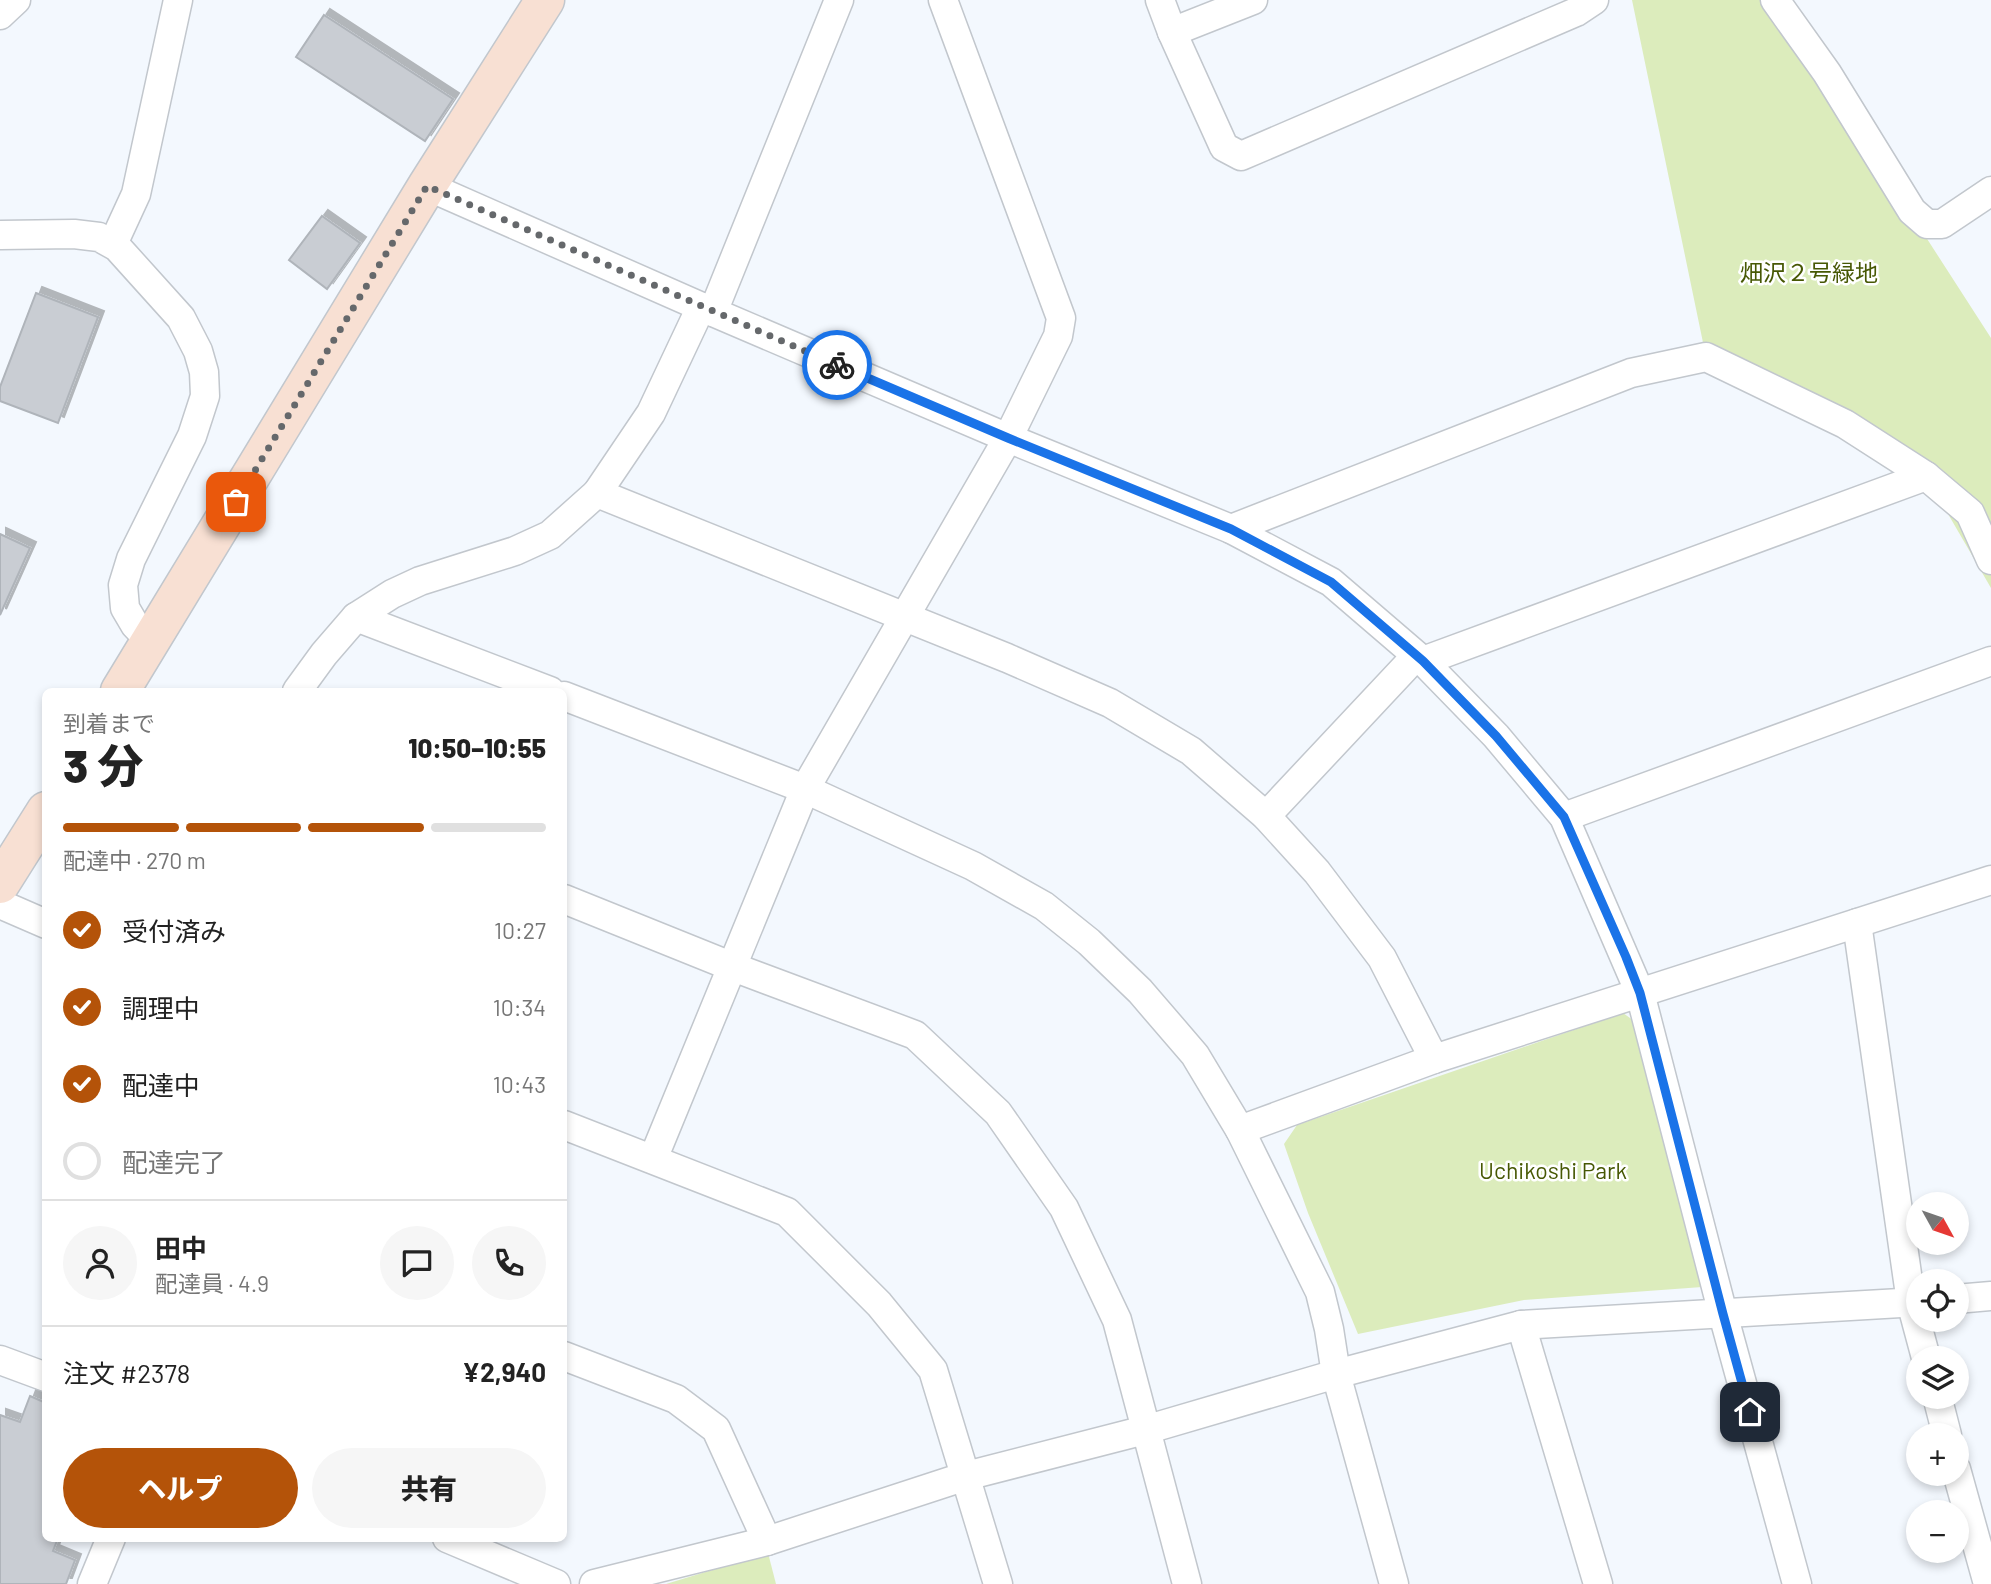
<!DOCTYPE html>
<html lang="ja">
<meta charset="utf-8">
<style>
body{margin:0;font-family:Barlow,"Noto Sans JP",sans-serif;background:#f6f6f6;color:#222;height:100vh;display:flex;flex-direction:column;font-size:26px;white-space:nowrap}
*{box-sizing:border-box;margin:0}
p{font-size:23px;color:#767676}
.icon{flex:none;width:38px;height:38px;fill:none;stroke:currentColor;stroke-width:2;stroke-linecap:round;stroke-linejoin:round}
.map{position:relative;flex:1;overflow:hidden}
.details{position:absolute;left:42px;top:688px;width:525px;height:854px;display:flex;flex-direction:column;background:#fff;border-radius:10px;box-shadow:0 4px 10px #0003}
.details>*{flex:none}
.needle{width:46px;rotate:130deg}
.fabs{position:absolute;left:1906px;top:1192px;display:grid;gap:14px}
.fabs a{display:grid;place-items:center;width:63px;height:63px;border-radius:50%;background:#fff;box-shadow:0 4px 10px #0003;font-size:35px}
.pin{position:absolute;display:grid;place-items:center;width:60px;height:60px;color:#fff;margin:-30px;border-radius:14px;box-shadow:0 4px 10px #0006}
.courier{position:absolute;display:grid;place-items:center;width:70px;height:70px;margin:-35px;border:5px solid #1a73e8;border-radius:50%;background:#fff;color:#222;box-shadow:0 2px 9px #0007}
.headline em{font-style:normal;font-weight:800}
.headline div{display:flex;flex-direction:column-reverse}
.headline{display:flex;align-items:center;justify-content:space-between;height:119px;padding:0 21px}
h1{font-size:46px;font-weight:800;line-height:52px}
.bar{display:grid;grid-template-columns:repeat(4,1fr);gap:10px 7px;align-content:center;height:84px;padding:0 21px}
.bar i{height:9px;border-radius:5px;background:#e0e0e0}
.bar .on{background:#b45309}
.bar p{grid-column:span 4}
.line{display:flex;align-items:center;gap:18px;padding:0 21px;border-top:2px solid #e0e0e0}
.line div{flex:1}
.round{display:grid;place-items:center;flex:none;width:74px;height:74px;border-radius:37px;background:#f6f6f6}
ol{padding:0 21px;list-style:none}
li{display:flex;align-items:center;gap:21px;height:77px}
li p{margin-inline-start:auto}
li .icon{padding:7px;border-radius:50%;background:#b45309;color:#fff;stroke-width:4}
li:last-child{color:#767676}
li i{width:38px;height:38px;border:4px solid #e0e0e0;border-radius:50%}
.cta{display:flex;gap:14px;margin-top:auto;padding:14px 21px}
.cta a{flex:1;height:80px;border-radius:42px;background:#b45309;color:#fff;font-size:28px;font-weight:800;line-height:80px;text-align:center}
.cta a+a{background:#f6f6f6;color:#222}
.map>svg:first-child{display:block}
.green{fill:#dcecbc}
.building{fill:#c9cdd3;stroke:#afb4ba;stroke-width:2;filter:url(#shadow)}
.lines{fill:none;stroke-linecap:round;stroke-linejoin:round}
.street-casing{stroke:#c2c7cd;stroke-width:31}
.secondary-casing{stroke:#c2c7cd;stroke-width:41}
.street{stroke:#fff;stroke-width:28}
.secondary{stroke:#f8e0d3;stroke-width:38}
.done{stroke:#65686b;stroke-width:7;stroke-dasharray:0 12.6}
.route{stroke:#1a73e8;stroke-width:9}
.labels{text-anchor:middle;stroke-width:5;stroke-linejoin:round;paint-order:stroke}
.park-label{font-size:23px;fill:#475804;stroke:#fff}
</style>
<div class="map">
<svg width="1991" height="1584" viewBox="0 0 1991 1584">
<defs>
<filter id="shadow"><feDropShadow dx="6" dy="-6" stdDeviation="0" flood-color="#0004"/></filter>
</defs>
<rect width="100%" height="100%" fill="#f3f8fe"/>
<!-- green -->
<g class="green">
<path d="M1632,0H1773L1991,338V588L1926,476L1706,357Z"/>
<path d="M1623,1013L1651,1033L1716,1286L1524,1300L1358,1334L1308,1213L1284,1144L1297,1125Z"/>
<path d="M768,1553L776,1584H666Z"/>
</g>
<!-- building -->
<g class="building">
<path d="M324,15L453,99L425,141L296,57Z"/>
<path d="M322,216L360,243L327,289L289,260Z"/>
<path d="M36,293L98,317L58,423L0,401V387Z"/>
<path d="M0,534L30,548L0,615Z"/>
<path d="M30,1396L46,1403V1538H58L53,1551L75,1560L66,1584H0V1415L20,1422Z"/>
</g>
<g class="lines">
<!-- street casing -->
<g class="street-casing">
<g id="street">
<path d="M1160,0L1172,32L1224,147L1241,156L1576,12L1594,0"/>
<path d="M1775,0L1827,73L1912,211L1927,224H1942L1991,191"/>
<path d="M0,15L16,0"/>
<path d="M1172,32L1253,0"/>
<path d="M427,186L713,312L1008,438L1231,529L1331,582L1423,661L1496,736L1564,817L1640,993L1723,1314L1797,1584"/>
<path d="M0,235L74,234L99,237L117,247L181,318L198,351L204,372L205,396L192,436L131,559L123,585L125,608L135,625L151,642"/>
<path d="M113,244L136,194L178,0"/>
<path d="M713,312L839,0"/>
<path d="M597,493L1007,658L1110,703L1191,751L1266,816L1317,872L1382,958L1434,1059"/>
<path d="M1231,529L1631,373L1706,357L1845,424L1926,476L1970,513L1991,560"/>
<path d="M356,617L550,691"/>
<path d="M1423,661L1926,476"/>
<path d="M297,691L324,654L356,617L392,594L420,581L515,551L550,535L597,493L651,413L701,307"/>
<path d="M564,696L805,789L973,866L1044,906L1089,942L1140,991L1195,1055L1240,1130L1320,1292L1329,1329L1336,1374L1394,1584"/>
<path d="M1266,816L1416,656"/>
<path d="M1564,817L1991,661"/>
<path d="M564,899L733,967L915,1035L998,1113L1064,1208L1117,1320L1187,1584"/>
<path d="M0,904L46,924"/>
<path d="M1857,923L1911,1302L1926,1358"/>
<path d="M564,1125L787,1212L879,1304L933,1370L998,1584"/>
<path d="M1240,1130L1434,1059L1991,880"/>
<path d="M653,1159L805,789L1008,438L1058,336L1061,318L943,0"/>
<path d="M1956,1299L1991,1296"/>
<path d="M1521,1325L1598,1584"/>
<path d="M564,1356L676,1399L716,1429L767,1541"/>
<path d="M0,1360L46,1377"/>
<path d="M1937,1396L1947,1435"/>
<path d="M1956,1469L1988,1584"/>
<path d="M447,1538L556,1584"/>
<path d="M92,1584L111,1538"/>
<path d="M594,1584L767,1541L966,1476L1145,1430L1336,1374L1521,1325L1918,1302"/>
</g>
</g>
<!-- secondary casing -->
<g class="secondary-casing">
<g id="secondary">
<path d="M120,691L427,186L545,0"/>
<path d="M0,884L46,811"/>
</g>
</g>
<!-- street -->
<use href="#street" class="street"/>
<!-- secondary -->
<use href="#secondary" class="secondary"/>
</g>
<g class="lines">
<!-- done -->
<path class="done" d="M236,502L427,186L837,365"/>
<!-- route -->
<path class="route" d="M837,365L1008,438L1231,529L1331,582L1423,661L1496,736L1564,817L1626,957L1640,993L1723,1314L1750,1412"/>
</g>
<g class="labels">
<!-- park labels -->
<g class="park-label">
<text x="1809" y="281">畑沢２号緑地</text>
<text x="1553" y="1179">Uchikoshi Park</text>
</g>
</g>
</svg>
<div class="fabs">
<a><svg class="needle" viewBox="-14 -14 28 28"><path d="M0-13l5 13h-10z" fill="#e53935"/><path d="M0 13l5-13h-10z" fill="#767676"/></svg></a>
<a><svg class="icon" aria-label="locate" viewBox="0 0 24 24"><circle cx="12" cy="12" r="6"/><path d="M12 2v4M12 18v4M2 12h4M18 12h4"/></svg></a>
<a><svg class="icon" aria-label="layers" viewBox="0 0 24 24"><path d="M12 4l9 5-9 5-9-5zM3 14l9 5 9-5"/></svg></a>
<a>+</a>
<a>−</a>
</div>
<div class="pin" style="left:236px;top:502px;background:#ea580c"><svg class="icon" aria-label="bag" viewBox="0 0 24 24"><path d="M5 8h14l-1 12H6zM9 8a3 3 0 0 1 6 0"/></svg></div>
<div class="pin" style="left:1750px;top:1412px;background:#1f2937"><svg class="icon" aria-label="home" viewBox="0 0 24 24"><path d="M3 11l9-7 9 7M6 9v11h12V9"/></svg></div>
<div class="courier" style="left:837px;top:365px"><svg class="icon" aria-label="bike" viewBox="0 0 24 24"><circle cx="6" cy="16" r="4"/><circle cx="18" cy="16" r="4"/><path d="M6 16l4-8h5l3 8M10 8l3 8H6M13 5h3"/></svg></div>
<section class="details">
<div class="headline"><div><h1>3 分</h1><p>到着まで</p></div><em>10:50–10:55</em></div>
<div class="bar"><i class="on"></i><i class="on"></i><i class="on"></i><i></i><p>配達中 · 270 m</p></div>
<ol>
<li><svg class="icon" aria-label="check" viewBox="0 0 24 24"><path d="M5 12l5 5 9-10"/></svg>受付済み<p>10:27</p></li>
<li><svg class="icon" aria-label="check" viewBox="0 0 24 24"><path d="M5 12l5 5 9-10"/></svg>調理中<p>10:34</p></li>
<li><svg class="icon" aria-label="check" viewBox="0 0 24 24"><path d="M5 12l5 5 9-10"/></svg>配達中<p>10:43</p></li>
<li><i></i>配達完了</li>
</ol>
<div class="line" style="height:126px"><a class="round"><svg class="icon" aria-label="person" viewBox="0 0 24 24"><circle cx="12" cy="8" r="4"/><path d="M4 21q1-7 8-7t8 7"/></svg></a><div><b>田中</b><p>配達員 · 4.9</p></div><a class="round"><svg class="icon" aria-label="chat" viewBox="0 0 24 24"><path d="M4 5h16v11H9l-5 4z"/></svg></a><a class="round"><svg class="icon" aria-label="phone" viewBox="0 0 24 24"><path d="M5 4h4l2 5-3 2q2 4 5 5l2-3 5 2v4C11 20 4 13 5 4z"/></svg></a></div>
<div class="line" style="height:91px"><div>注文 #2378</div><b>¥2,940</b></div>
<div class="cta"><a>ヘルプ</a><a>共有</a></div>
</section>
</div>
